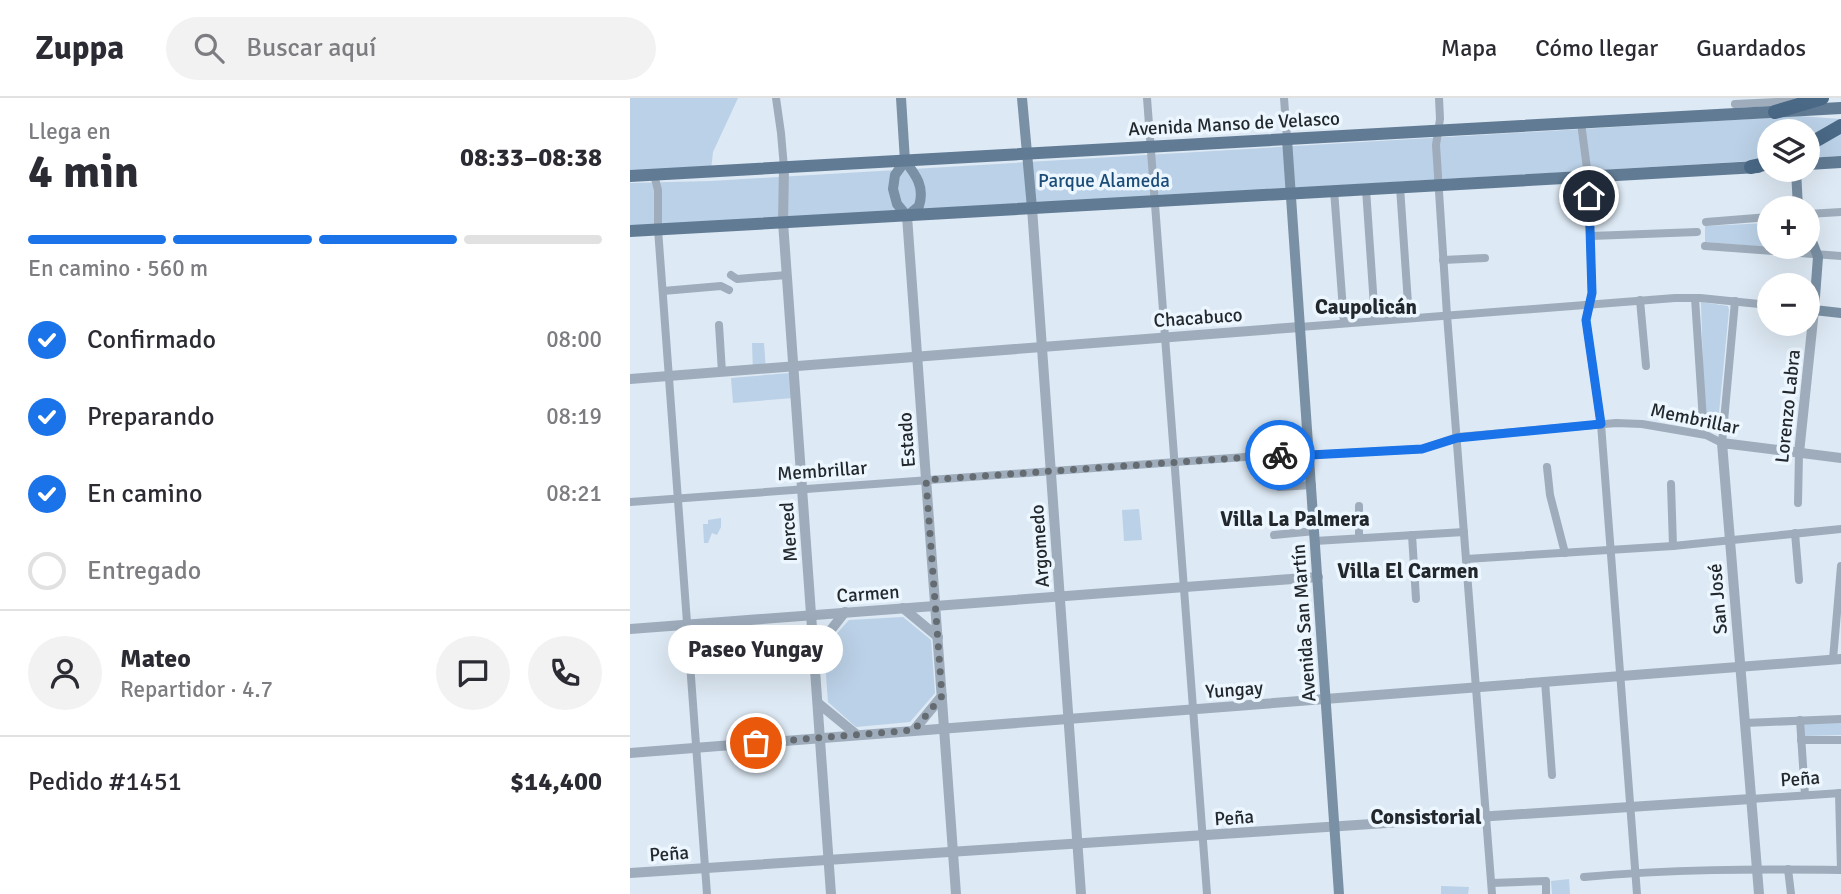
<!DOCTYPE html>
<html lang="es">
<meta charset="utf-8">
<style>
body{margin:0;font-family:Signika,sans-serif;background:#f2f2f3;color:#2b2b33;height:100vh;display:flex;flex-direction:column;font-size:26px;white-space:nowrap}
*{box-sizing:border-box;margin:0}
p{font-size:23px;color:#7c7c81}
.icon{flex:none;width:38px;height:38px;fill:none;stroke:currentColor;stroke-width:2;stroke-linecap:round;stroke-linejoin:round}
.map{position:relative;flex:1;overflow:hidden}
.sheet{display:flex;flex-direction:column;background:#fff;width:630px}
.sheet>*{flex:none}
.tools{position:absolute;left:1127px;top:21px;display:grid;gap:14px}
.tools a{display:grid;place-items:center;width:63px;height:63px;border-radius:50%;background:#fff;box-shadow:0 7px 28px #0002;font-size:35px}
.pin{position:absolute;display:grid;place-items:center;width:60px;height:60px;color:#fff;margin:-30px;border:4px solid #fff;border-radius:50%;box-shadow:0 2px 7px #0007}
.courier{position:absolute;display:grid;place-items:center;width:70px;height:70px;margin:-35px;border:5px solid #1a73e8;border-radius:50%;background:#fff;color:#222;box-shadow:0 2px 9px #0007}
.bubble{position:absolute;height:49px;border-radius:24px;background:#fff;box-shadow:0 7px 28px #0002;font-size:23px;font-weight:700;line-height:49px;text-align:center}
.head em{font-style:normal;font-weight:700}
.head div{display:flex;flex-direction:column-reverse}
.head{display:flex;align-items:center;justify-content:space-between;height:119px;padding:0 28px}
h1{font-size:46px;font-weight:700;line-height:52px}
.bar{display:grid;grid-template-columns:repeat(4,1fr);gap:10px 7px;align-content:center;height:84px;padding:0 28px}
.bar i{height:9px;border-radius:5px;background:#e1e1e2}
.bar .selected{background:#1a73e8}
.bar p{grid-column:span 4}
.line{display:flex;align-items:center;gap:18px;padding:0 28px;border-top:2px solid #e1e1e2}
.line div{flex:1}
.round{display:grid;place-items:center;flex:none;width:74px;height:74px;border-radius:37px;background:#f2f2f3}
ol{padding:0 28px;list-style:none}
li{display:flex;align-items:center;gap:21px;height:77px}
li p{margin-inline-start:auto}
li .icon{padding:7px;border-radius:50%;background:#1a73e8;color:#fff;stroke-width:4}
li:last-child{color:#7c7c81}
li i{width:38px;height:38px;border:4px solid #e1e1e2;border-radius:50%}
header{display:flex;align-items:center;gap:42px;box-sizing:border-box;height:98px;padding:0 35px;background:#fff;border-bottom:2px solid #e1e1e2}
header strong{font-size:33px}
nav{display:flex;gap:38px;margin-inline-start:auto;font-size:24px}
.search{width:490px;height:63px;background:#f2f2f3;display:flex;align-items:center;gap:18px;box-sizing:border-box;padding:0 24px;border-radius:38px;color:#7c7c81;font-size:26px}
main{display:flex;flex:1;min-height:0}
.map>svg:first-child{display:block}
.green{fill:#bbd1e7}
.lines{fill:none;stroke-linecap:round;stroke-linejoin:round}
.minor{stroke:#9eacbb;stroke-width:8}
.tertiary{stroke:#9eacbb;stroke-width:10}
.secondary{stroke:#7a90a4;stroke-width:10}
.primary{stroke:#617b94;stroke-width:12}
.motorway{stroke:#4a6986;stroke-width:14}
.done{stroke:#646c72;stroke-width:7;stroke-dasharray:0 12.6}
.route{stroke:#1a73e8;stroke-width:9}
.labels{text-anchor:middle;stroke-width:7;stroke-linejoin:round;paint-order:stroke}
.street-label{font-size:19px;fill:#23282c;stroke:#ecf6ff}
.park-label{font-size:19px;fill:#1b4c77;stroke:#ecf6ff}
.neighbourhood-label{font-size:21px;font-weight:bold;fill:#23282c;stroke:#ecf6ff}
</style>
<header>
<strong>Zuppa</strong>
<div class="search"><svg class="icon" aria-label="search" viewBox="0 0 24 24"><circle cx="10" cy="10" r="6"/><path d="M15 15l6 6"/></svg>Buscar aquí</div>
<nav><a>Mapa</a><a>Cómo llegar</a><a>Guardados</a></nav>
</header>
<main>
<section class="sheet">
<div class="head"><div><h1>4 min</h1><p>Llega en</p></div><em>08:33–08:38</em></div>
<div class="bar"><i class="selected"></i><i class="selected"></i><i class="selected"></i><i></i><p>En camino · 560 m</p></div>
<ol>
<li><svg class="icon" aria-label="check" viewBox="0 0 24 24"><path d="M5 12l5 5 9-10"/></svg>Confirmado<p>08:00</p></li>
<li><svg class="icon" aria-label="check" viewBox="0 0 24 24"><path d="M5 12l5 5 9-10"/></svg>Preparando<p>08:19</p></li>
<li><svg class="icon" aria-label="check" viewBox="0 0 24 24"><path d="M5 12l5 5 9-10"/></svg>En camino<p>08:21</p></li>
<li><i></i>Entregado</li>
</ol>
<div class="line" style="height:126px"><a class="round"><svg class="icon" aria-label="person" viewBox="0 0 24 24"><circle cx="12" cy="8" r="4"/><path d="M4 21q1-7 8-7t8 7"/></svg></a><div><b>Mateo</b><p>Repartidor · 4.7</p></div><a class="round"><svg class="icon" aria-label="chat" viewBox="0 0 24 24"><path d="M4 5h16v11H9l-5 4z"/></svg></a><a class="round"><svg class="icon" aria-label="phone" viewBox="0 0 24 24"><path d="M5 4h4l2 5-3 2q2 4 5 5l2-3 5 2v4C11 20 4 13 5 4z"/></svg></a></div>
<div class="line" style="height:91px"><div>Pedido #1451</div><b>$14,400</b></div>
</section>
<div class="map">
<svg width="1211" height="796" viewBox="0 0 1211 796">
<rect width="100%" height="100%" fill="#dde9f4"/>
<!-- green -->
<g class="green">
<path d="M0,0H108L83,54L81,72L0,76Z"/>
<path d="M1169,18L1211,21V58L1178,60V33H1139V62L0,129V85L81,83Z"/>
<path d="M1139,125V149H1173L1174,152L1075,144V128Z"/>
<path d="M1071,204L1098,208L1099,212L1087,335L1075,333Z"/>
<path d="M122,245H134L136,273L123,274Z"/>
<path d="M160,275L163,300L103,305L101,280Z"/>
<path d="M655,363H675L677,386L656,387Z"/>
<path d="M509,411L512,442L494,443L492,412Z"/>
<path d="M91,420V429L87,437L82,435L78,445H74L73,426H78V422Z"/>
<path d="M273,519L301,542L305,595L280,624L226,629L198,604L194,550L219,522Z"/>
<path d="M1211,624V637L1174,638L1173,625Z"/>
<path d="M939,781L940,796H922L921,783Z"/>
<path d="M811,788L839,789L838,796H811Z"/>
</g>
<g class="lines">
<!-- minor -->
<g class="minor">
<path d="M146,0L151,35L154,70"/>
<path d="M517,0L577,796"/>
<path d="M654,0L657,41"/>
<path d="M809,0L810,21L806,47L817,217L862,796"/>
<path d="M1105,6L1168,3"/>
<path d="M951,25L958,78L962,195L956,222L971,326L1007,796"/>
<path d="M24,77L28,92V131L77,796"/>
<path d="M770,89L779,220"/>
<path d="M736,91L745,223"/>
<path d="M704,92L714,225"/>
<path d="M1178,116L1211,114"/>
<path d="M1076,124L1139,119"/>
<path d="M961,138L1067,134"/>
<path d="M1075,148L1211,158"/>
<path d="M813,162L855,160"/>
<path d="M101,177L107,181L157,177"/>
<path d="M33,193L91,188L99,192"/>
<path d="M1065,200L1073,323"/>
<path d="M1010,202L1016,268"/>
<path d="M89,227L92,274"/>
<path d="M670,229L1045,200H1070L1139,207"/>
<path d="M917,369L920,397L935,455"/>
<path d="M1041,386L1043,448"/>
<path d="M649,389L682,387"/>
<path d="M0,404L668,355L680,357L792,351L827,339L986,325L1012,326L1076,337L1092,345L1105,203"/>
<path d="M1168,405L1169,355"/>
<path d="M729,408V440"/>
<path d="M1165,435L1169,482"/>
<path d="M644,437L685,433"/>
<path d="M782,437L786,501"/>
<path d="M685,443L834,434"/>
<path d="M836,461L1043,448L1211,431"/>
<path d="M1203,561L1211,468"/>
<path d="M915,583L922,677"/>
<path d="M1170,622L1175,697"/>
<path d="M1115,625L1211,621"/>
<path d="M1171,642H1211"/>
<path d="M1209,695L1211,772"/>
<path d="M1121,701L1211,695"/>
<path d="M1158,771L1161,796"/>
<path d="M954,779C1040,771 1125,771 1211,772"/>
<path d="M862,785L916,783V796"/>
</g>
<!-- tertiary -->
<g class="tertiary">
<path d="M154,70L153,124L201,796"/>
<path d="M402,110L451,796"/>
<path d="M277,118L326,796"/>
<path d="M0,281L670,229"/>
<path d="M1169,355L1184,212"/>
<path d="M273,510L308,539"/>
<path d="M0,531L688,479"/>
<path d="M185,552L215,514"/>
<path d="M188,605L227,637"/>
<path d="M284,632L312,598"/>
<path d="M0,655L1211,561"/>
<path d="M0,775L1121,701"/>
<path d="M1129,796L1092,345L1211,360"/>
</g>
<!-- secondary -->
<g class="secondary">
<path d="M271,0L275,63L265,77L263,91L267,106L277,118L289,108C295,89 286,77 275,63"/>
<path d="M392,0L402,110"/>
<path d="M657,41L709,796"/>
<path d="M1166,72L1168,110"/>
<path d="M1178,133L1188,159L1184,212L1211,215"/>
</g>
<!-- primary -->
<g class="primary">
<path d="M1178,66L1211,64"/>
<path d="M0,78L1211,10"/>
<path d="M0,133L1128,69"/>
</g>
<!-- motorway -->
<g class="motorway">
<path d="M1145,14L1192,0"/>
<path d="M1178,47L1211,28"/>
<path d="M1121,69L1139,65"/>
</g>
</g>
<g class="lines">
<!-- done -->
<path class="done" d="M126,645L284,632L312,598L296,382L650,357"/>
<!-- route -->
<path class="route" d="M650,357L671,355L680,357L792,351L827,340L971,326L956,222L962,195L959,98"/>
</g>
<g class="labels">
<!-- street labels -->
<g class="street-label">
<text transform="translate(604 25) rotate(-3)" y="7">Avenida Manso de Velasco</text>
<text transform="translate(568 219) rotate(-4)" y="7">Chacabuco</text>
<text transform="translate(1157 308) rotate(-84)" y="7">Lorenzo Labra</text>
<text transform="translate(1065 320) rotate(12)" y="7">Membrillar</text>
<text transform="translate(276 342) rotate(-94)" y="7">Estado</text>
<text transform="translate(192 372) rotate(-4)" y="7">Membrillar</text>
<text transform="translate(158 434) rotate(-94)" y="7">Merced</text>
<text transform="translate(409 448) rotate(-94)" y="7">Argomedo</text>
<text transform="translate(238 495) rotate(-4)" y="7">Carmen</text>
<text transform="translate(1087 501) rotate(-95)" y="7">San José</text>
<text transform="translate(673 525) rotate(-94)" y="7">Avenida San Martín</text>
<text transform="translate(604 591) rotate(-4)" y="7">Yungay</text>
<text transform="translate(1170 680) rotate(-4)" y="7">Peña</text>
<text transform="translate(604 719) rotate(-4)" y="7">Peña</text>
<text transform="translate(39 755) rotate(-4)" y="7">Peña</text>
</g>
<!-- park labels -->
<g class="park-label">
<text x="474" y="89">Parque Alameda</text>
</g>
<!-- neighbourhood labels -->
<g class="neighbourhood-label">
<text x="736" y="216">Caupolicán</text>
<text x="665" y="428">Villa La Palmera</text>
<text x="778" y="480">Villa El Carmen</text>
<text x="796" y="726">Consistorial</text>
</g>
</g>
</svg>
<div class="tools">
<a><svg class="icon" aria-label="layers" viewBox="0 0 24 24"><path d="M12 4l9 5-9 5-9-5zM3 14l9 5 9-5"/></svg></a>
<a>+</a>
<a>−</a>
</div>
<div class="pin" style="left:126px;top:645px;background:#ea580c"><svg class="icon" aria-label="bag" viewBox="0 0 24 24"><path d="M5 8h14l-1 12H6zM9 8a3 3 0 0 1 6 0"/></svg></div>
<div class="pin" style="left:959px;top:98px;background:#1f2937"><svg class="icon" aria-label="home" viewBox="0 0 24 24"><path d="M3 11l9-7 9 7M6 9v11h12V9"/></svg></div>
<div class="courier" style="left:650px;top:357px"><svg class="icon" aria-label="bike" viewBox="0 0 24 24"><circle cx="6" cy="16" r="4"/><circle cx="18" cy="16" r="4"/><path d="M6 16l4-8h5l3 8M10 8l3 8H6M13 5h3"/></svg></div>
<div class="bubble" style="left:38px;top:527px;width:175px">Paseo Yungay</div>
</div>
</main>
